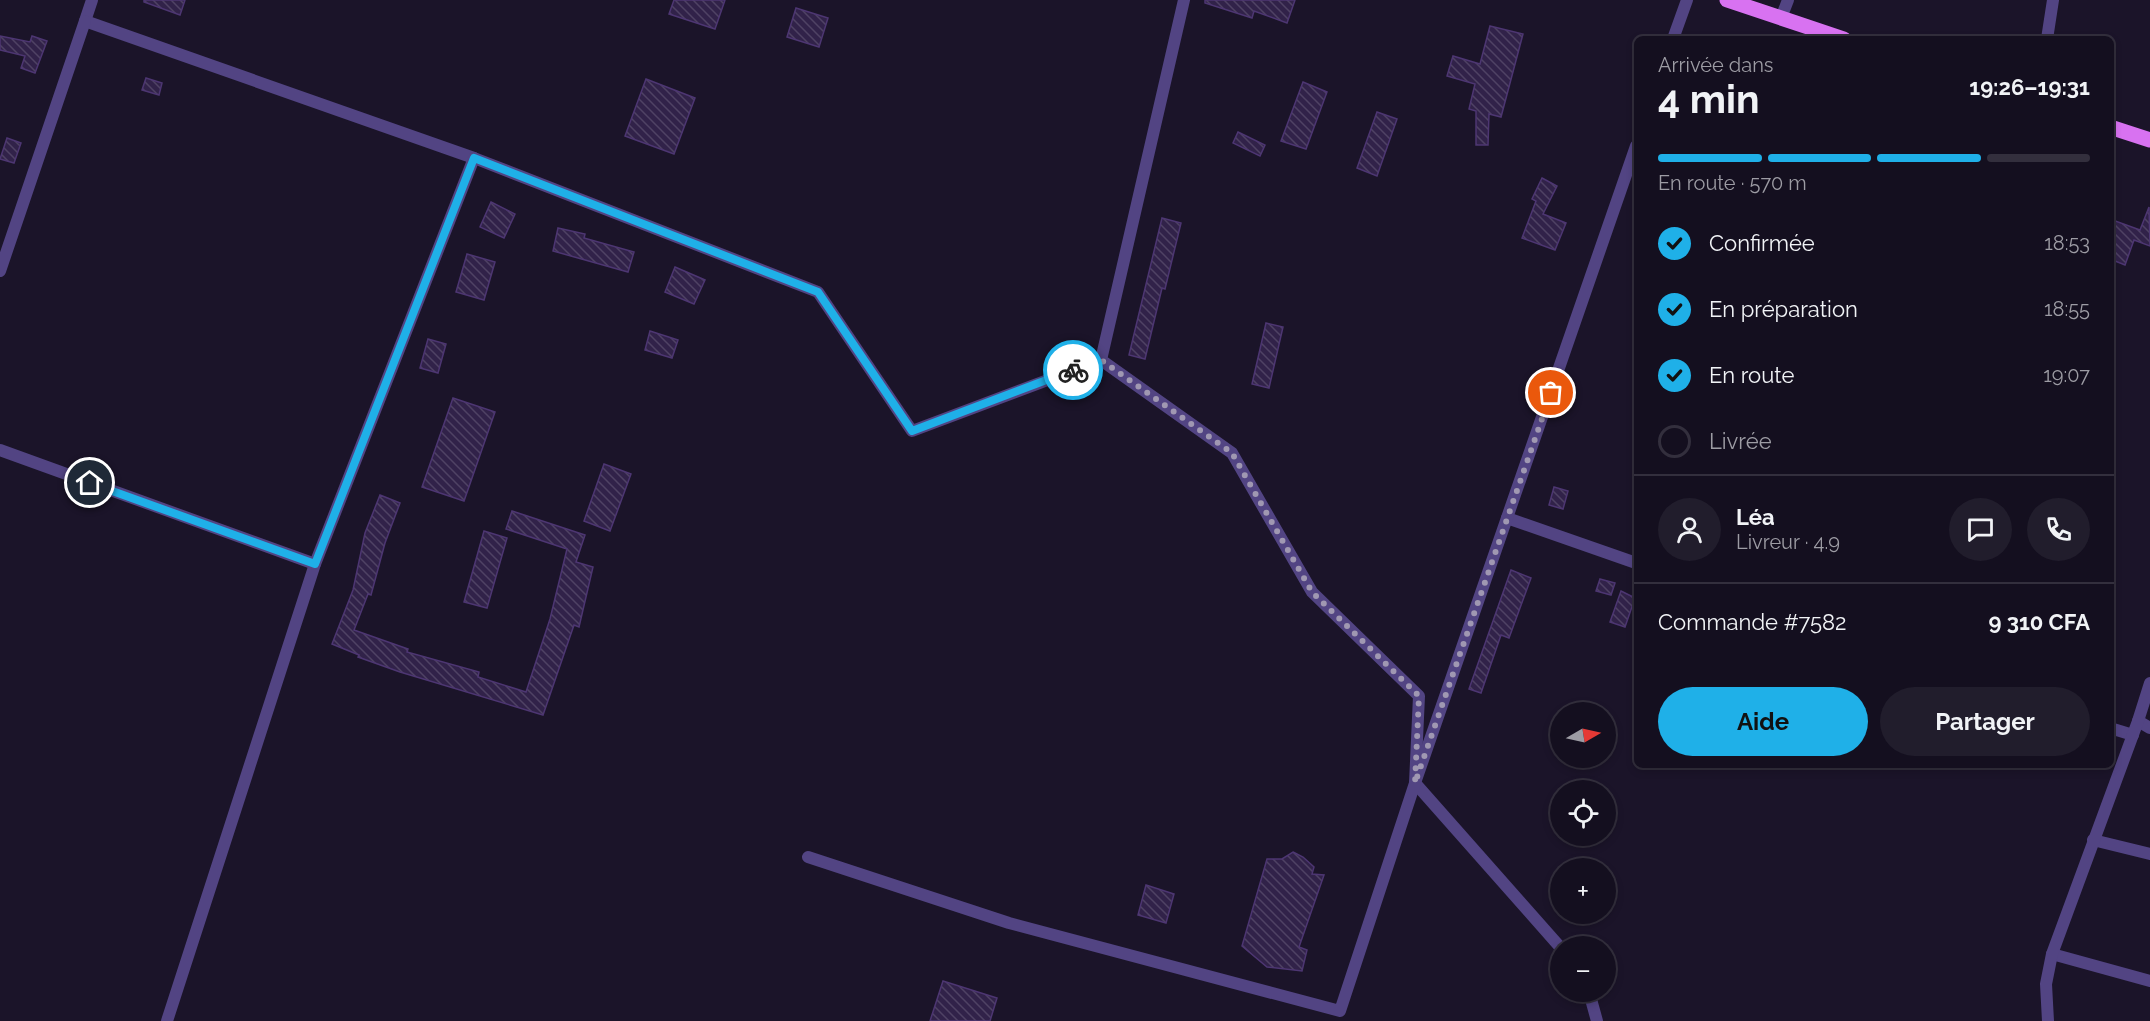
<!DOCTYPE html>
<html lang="fr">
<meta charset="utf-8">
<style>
body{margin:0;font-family:Raleway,sans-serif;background:#211d2c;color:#f1f3f6;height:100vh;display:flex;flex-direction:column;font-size:22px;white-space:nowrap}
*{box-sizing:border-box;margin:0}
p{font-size:20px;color:#9d9ca4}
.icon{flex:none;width:33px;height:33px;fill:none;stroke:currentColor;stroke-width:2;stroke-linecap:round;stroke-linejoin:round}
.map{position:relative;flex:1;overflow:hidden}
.sheet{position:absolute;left:1634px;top:36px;width:480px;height:732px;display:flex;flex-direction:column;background:#140f1f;border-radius:9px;box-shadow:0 3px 9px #0003,0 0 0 2px #332f3d}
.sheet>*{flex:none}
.needle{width:39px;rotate:81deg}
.fabs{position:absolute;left:1550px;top:702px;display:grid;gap:12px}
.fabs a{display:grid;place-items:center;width:66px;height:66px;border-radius:50%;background:#140f1f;box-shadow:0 3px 9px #0003,0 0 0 2px #332f3d;font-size:30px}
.pin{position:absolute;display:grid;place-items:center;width:51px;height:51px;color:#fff;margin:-26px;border:3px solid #fff;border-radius:50%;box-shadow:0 2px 6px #0007}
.courier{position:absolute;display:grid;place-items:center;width:60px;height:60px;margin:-30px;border:4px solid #1fb0e8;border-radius:50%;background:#fff;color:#222;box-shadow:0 2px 8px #0007}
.headline em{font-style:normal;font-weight:700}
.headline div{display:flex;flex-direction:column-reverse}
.headline{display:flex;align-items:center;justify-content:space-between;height:102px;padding:0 24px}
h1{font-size:39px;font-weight:700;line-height:45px}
.bar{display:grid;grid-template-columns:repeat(4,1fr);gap:9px 6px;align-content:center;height:72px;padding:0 24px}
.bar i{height:8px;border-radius:4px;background:#332f3d}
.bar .current{background:#1fb0e8}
.bar p{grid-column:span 4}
.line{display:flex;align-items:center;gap:15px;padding:0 24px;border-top:2px solid #332f3d}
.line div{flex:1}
.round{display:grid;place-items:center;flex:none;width:63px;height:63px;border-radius:32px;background:#211d2c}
ol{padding:0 24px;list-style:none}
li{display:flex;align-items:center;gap:18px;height:66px}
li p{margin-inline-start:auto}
li .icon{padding:6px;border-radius:50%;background:#1fb0e8;color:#111;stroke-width:4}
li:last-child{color:#9d9ca4}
li i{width:33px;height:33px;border:3px solid #332f3d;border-radius:50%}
.primary-button{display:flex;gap:12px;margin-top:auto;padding:12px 24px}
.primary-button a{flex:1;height:69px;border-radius:36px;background:#1fb0e8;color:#111;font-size:24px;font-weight:700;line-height:69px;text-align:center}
.primary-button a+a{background:#211d2c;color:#f1f3f6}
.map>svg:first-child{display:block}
.building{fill:url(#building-back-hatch);stroke:#4d3672;stroke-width:1.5}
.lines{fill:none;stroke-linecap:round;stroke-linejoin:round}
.street{stroke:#524483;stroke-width:12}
.primary{stroke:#d872f1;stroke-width:15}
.done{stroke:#a098b2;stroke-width:6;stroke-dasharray:0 10.8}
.route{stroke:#1fb0e8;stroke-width:8}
</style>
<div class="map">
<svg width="2150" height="1021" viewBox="0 0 2150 1021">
<defs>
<pattern id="building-back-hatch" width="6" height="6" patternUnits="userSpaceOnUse" patternTransform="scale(1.5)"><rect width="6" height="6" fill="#312249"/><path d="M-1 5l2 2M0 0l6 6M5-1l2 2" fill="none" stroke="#4f4264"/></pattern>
</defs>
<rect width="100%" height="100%" fill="#1b1429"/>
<!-- building -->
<g class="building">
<path d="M144,0H185L180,15L144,2Z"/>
<path d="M674,0H725L715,29L669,14Z"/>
<path d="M1205,0H1295L1287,23L1254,11L1252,18L1205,3Z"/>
<path d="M796,8L828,18L819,47L787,37Z"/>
<path d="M1490,26L1523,34L1501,117L1489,114L1488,145H1476V111L1469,109L1475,84L1447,76L1453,56L1480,64Z"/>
<path d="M0,36L30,42L32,36L47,41L35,73L21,68L25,56L0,50Z"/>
<path d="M146,78L162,83L159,95L142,90Z"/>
<path d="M646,79L695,98L674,154L625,136Z"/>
<path d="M1303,82L1327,92L1306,149L1281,141Z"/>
<path d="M1377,112L1397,119L1377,176L1357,168Z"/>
<path d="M1238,132L1265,145L1260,156L1233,143Z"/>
<path d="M7,138L21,143L14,163L0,159Z"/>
<path d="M1542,178L1557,186L1543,214L1566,223L1555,250L1522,238L1536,201L1532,199Z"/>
<path d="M491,202L515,214L504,238L480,227Z"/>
<path d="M2149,207L2150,246L2134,240L2125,265L2110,259V219L2140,230Z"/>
<path d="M1162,218L1181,223L1165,289L1162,288L1145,359L1129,355Z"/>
<path d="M558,228L585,234L584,238L634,252L628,272L553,251Z"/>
<path d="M467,254L495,262L484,300L456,292Z"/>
<path d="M675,267L705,280L694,304L665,292Z"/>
<path d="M1266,323L1283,327L1269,388L1252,384Z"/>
<path d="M650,331L678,340L672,358L645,350Z"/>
<path d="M428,339L446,344L438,373L420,368Z"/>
<path d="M453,398L495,412L464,501L422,487Z"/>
<path d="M604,464L631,474L610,531L584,521Z"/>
<path d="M1554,487L1568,491L1563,509L1549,505Z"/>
<path d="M380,495L400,503L385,543L371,595L368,594L354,630L408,649L407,652L479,672L478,677L526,692L550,619L567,549L506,529L512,511L585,535L576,562L593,567L579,627L574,625L543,715L400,672L358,657L359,655L332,644L353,590L365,533Z"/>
<path d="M484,531L507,538L487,608L464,602Z"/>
<path d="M1511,570L1531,578L1509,638L1501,635L1481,693L1469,689Z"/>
<path d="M1600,579L1615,583L1611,595L1596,591Z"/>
<path d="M1621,591L1635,598L1625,627L1610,622Z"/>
<path d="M1293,852L1303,857L1314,867L1312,874L1324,875L1299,947L1307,950L1302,971L1267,967L1242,946L1267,859H1282Z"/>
<path d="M1146,885L1174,894L1166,923L1138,915Z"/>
<path d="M943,981L997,998L990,1021H930Z"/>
</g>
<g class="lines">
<!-- street -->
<g class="street">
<path d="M92,0L85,21L474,158L315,564L167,1021"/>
<path d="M1184,0L1101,360L1232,453L1312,592L1419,696L1415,783L1560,947"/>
<path d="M1781,18L1788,0"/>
<path d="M1673,39L1687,0"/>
<path d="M2047,39L2053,0"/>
<path d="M474,158L818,292L912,431L1101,360"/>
<path d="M0,271L85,21"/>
<path d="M0,450L315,564"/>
<path d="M1507,518L1636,563"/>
<path d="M2138,721L2150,728"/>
<path d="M2110,728L2133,735"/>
<path d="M2093,840L2150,854"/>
<path d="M808,857L1009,923L1340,1011L1415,783L1636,146"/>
<path d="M2052,954L2150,981"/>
<path d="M1589,992L1597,1021"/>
<path d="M2048,1021L2046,984L2052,954L2138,721L2150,683"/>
</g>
<!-- primary -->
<g class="primary">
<path d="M1727,0L1844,39"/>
<path d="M2110,127L2150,140"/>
</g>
</g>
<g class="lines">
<!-- done -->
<path class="done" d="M1073,370L1101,360L1232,453L1312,592L1419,696L1415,783L1551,393"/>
<!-- route -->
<path class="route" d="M90,483L315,564L474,158L818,292L912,431L1073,370"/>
</g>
</svg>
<div class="fabs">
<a><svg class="needle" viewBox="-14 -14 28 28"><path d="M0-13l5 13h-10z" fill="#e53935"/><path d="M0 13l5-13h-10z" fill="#9d9ca4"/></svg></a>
<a><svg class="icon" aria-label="locate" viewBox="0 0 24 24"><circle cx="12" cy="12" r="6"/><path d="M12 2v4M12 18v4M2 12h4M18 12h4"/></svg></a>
<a>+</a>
<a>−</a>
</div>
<div class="pin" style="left:1551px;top:393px;background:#ea580c"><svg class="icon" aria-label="bag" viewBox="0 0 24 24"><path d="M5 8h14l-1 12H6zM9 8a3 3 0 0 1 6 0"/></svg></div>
<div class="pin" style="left:90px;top:483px;background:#1f2937"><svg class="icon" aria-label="home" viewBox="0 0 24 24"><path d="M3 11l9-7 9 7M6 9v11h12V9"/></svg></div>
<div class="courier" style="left:1073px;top:370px"><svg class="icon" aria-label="bike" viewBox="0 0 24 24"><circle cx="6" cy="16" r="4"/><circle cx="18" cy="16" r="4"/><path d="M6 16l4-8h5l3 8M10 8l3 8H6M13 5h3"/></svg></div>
<section class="sheet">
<div class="headline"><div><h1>4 min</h1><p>Arrivée dans</p></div><em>19:26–19:31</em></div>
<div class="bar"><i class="current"></i><i class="current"></i><i class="current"></i><i></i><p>En route · 570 m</p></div>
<ol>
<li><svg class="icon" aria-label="check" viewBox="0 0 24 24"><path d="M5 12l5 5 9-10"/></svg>Confirmée<p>18:53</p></li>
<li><svg class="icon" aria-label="check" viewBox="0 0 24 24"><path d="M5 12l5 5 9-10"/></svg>En préparation<p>18:55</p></li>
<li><svg class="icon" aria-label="check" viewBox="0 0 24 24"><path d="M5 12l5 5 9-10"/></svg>En route<p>19:07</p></li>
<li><i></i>Livrée</li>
</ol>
<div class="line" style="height:108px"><a class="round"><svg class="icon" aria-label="person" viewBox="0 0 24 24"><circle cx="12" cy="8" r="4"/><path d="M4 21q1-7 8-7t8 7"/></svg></a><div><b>Léa</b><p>Livreur · 4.9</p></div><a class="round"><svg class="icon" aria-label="chat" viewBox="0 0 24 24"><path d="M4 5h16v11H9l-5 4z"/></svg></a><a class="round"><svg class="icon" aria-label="phone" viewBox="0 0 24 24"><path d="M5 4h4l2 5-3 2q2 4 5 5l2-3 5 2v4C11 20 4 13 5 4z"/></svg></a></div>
<div class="line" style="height:78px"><div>Commande #7582</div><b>9 310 CFA</b></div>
<div class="primary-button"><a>Aide</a><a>Partager</a></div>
</section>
</div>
